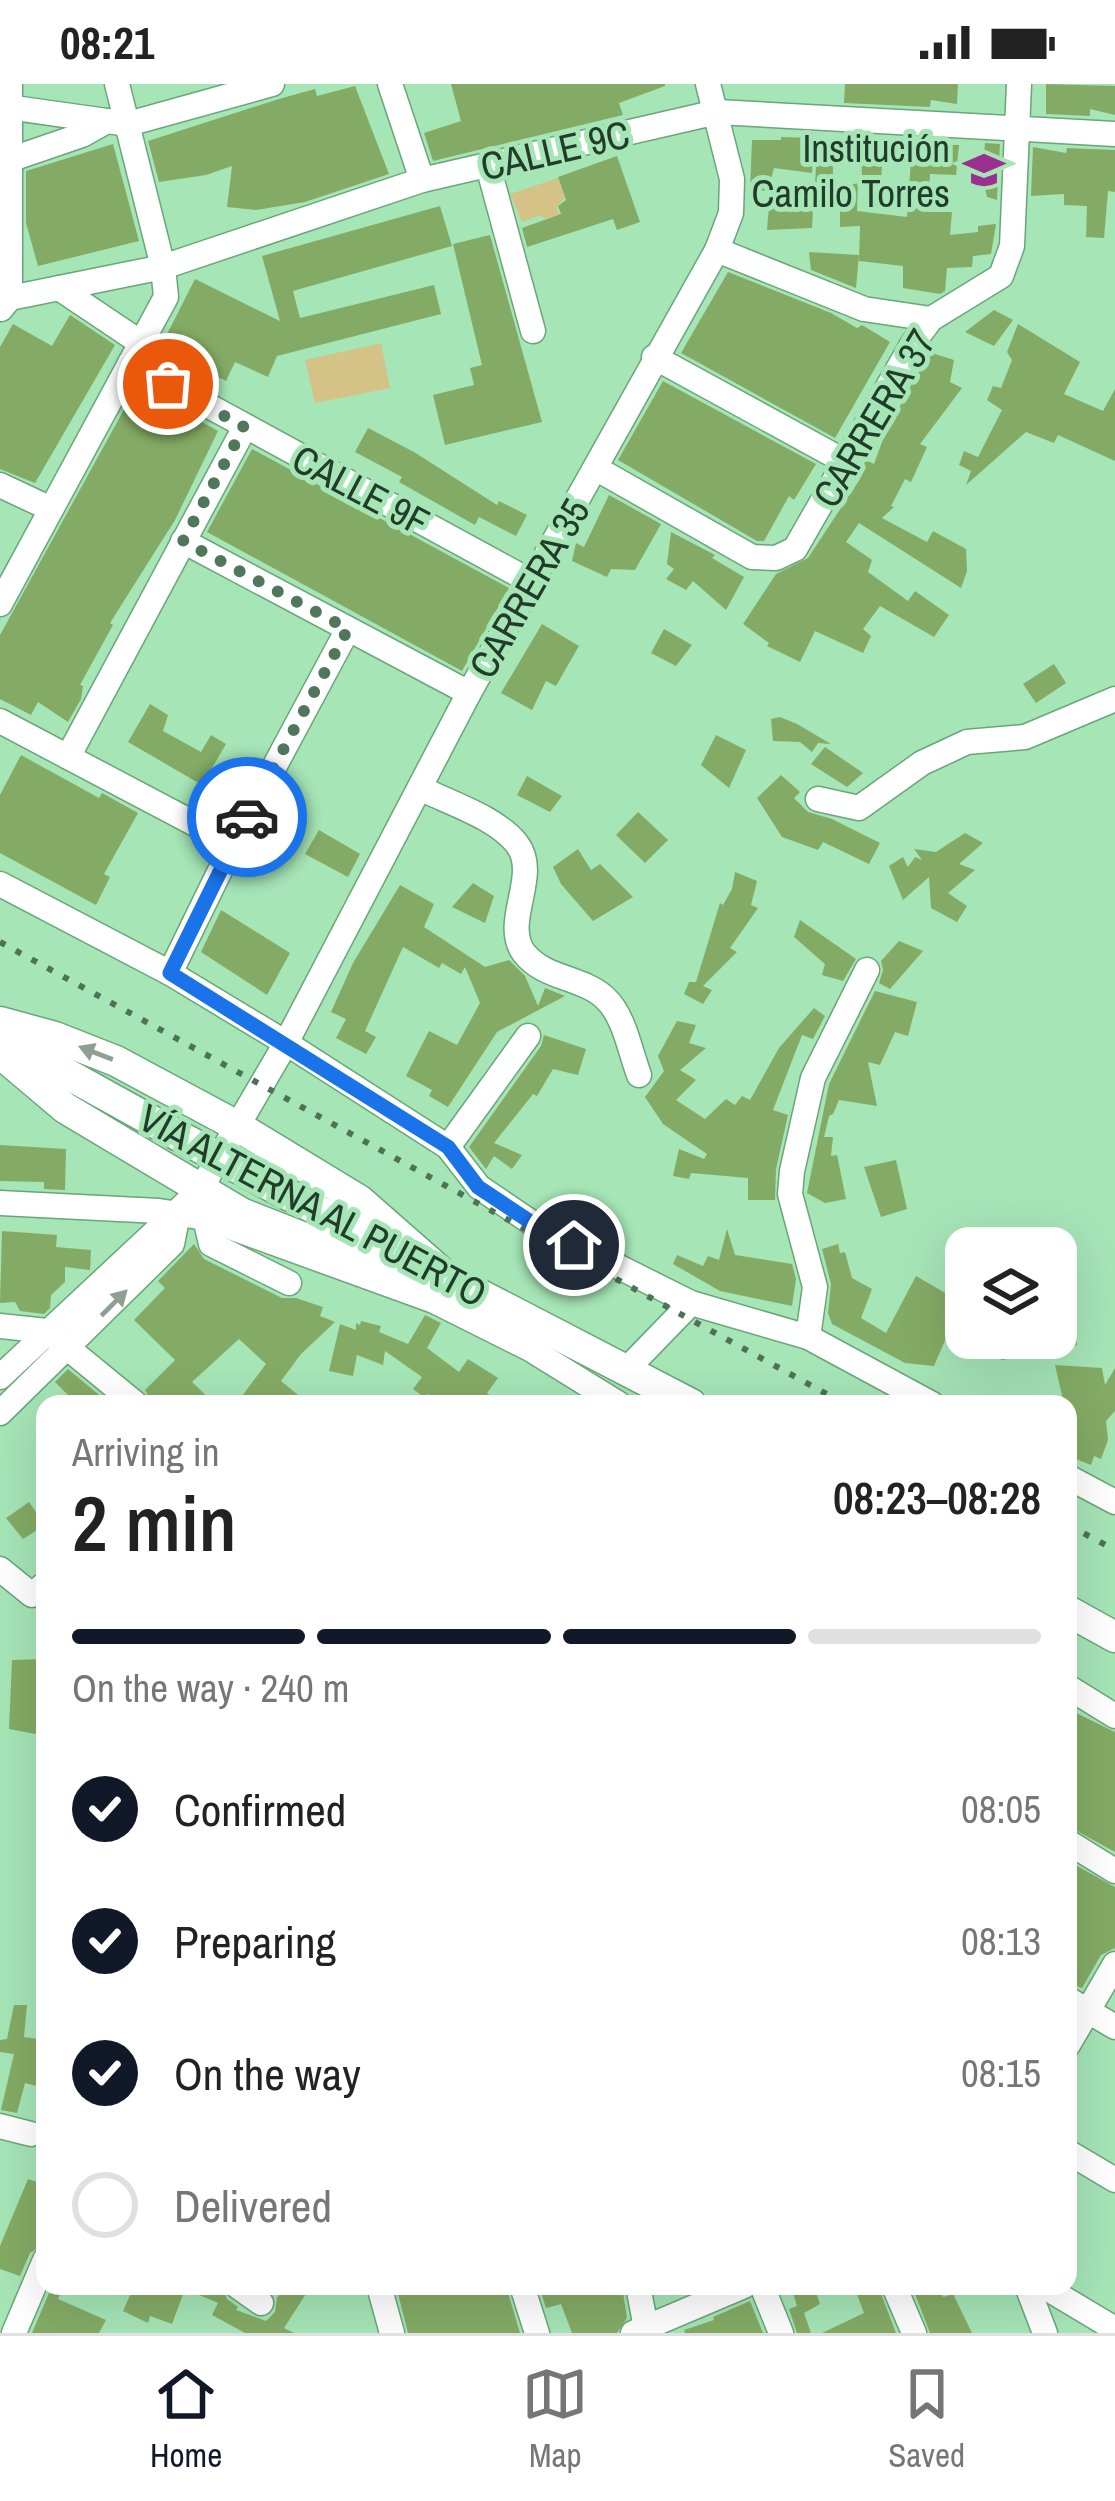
<!DOCTYPE html>
<meta charset="utf-8">
<style>
body{margin:0;font-family:"Archivo Narrow",sans-serif;background:#f6f6f6;color:#222;height:100vh;display:flex;flex-direction:column;font-size:45px;white-space:nowrap}
*{box-sizing:border-box;margin:0}
p{font-size:39px;color:#767676}
.icon{flex:none;width:66px;height:66px;fill:none;stroke:currentColor;stroke-width:2;stroke-linecap:round;stroke-linejoin:round}
.map{position:relative;flex:1;overflow:hidden}
.sheet{position:absolute;left:36px;top:1311px;width:1041px;height:900px;display:flex;flex-direction:column;background:#fff;border-radius:24px;box-shadow:0 12px 48px #0002}
.sheet>*{flex:none}
.controls{position:absolute;left:945px;top:1143px;display:grid;gap:24px}
.controls a{display:grid;place-items:center;width:132px;height:132px;border-radius:24px;background:#fff;box-shadow:0 12px 48px #0002;font-size:60px}
.pin{position:absolute;display:grid;place-items:center;width:102px;height:102px;color:#fff;margin:-51px;border:6px solid #fff;border-radius:50%;box-shadow:0 3px 12px #0007}
.courier{position:absolute;display:grid;place-items:center;width:120px;height:120px;margin:-60px;border:9px solid #1a73e8;border-radius:50%;background:#fff;color:#222;box-shadow:0 3px 15px #0007}
.overview em{font-style:normal;font-weight:600}
.overview div{display:flex;flex-direction:column-reverse}
.overview{display:flex;align-items:center;justify-content:space-between;height:204px;padding:0 36px}
h1{font-size:78px;font-weight:600;line-height:90px}
.bar{display:grid;grid-template-columns:repeat(4,1fr);gap:18px 12px;align-content:center;height:144px;padding:0 36px}
.bar i{height:15px;border-radius:9px;background:#e0e0e0}
.bar .selected{background:#111827}
.bar p{grid-column:span 4}
ol{padding:0 36px;list-style:none}
li{display:flex;align-items:center;gap:36px;height:132px}
li p{margin-inline-start:auto}
li .icon{padding:12px;border-radius:50%;background:#111827;color:#fff;stroke-width:4}
li:last-child{color:#767676}
li i{width:66px;height:66px;border:6px solid #e0e0e0;border-radius:50%}
.status{display:flex;justify-content:space-between;align-items:center;height:84px;padding:0 60px;background:#fff;direction:ltr}
.status svg{height:33px;fill:currentColor}
.dock{display:flex;justify-content:space-around;align-items:center;height:168px;border-top:3px solid #e0e0e0;background:#fff;font-size:33px;color:#767676}
.dock a{display:grid;justify-items:center;gap:6px}
.dock .selected{color:#111827}
.map>svg:first-child{display:block}
.green{fill:#d5c287}
.building{fill:#84ab65}
.lines{fill:none;stroke-linecap:round;stroke-linejoin:round}
.minor-casing{stroke:#69a67a;stroke-width:27}
.major-casing{stroke:#69a67a;stroke-width:33}
.minor{stroke:#fff;stroke-width:24}
.major{stroke:#fff;stroke-width:30}
.rail{stroke:#4c7257;stroke-width:6;stroke-dasharray:6 12;stroke-linecap:butt}
.major-bridge-casing{stroke:#69a67a;stroke-width:33;stroke-linecap:butt}
.major-bridge{stroke:#fff;stroke-width:30}
.oneway{fill:#909e94}
.done{stroke:#50775b;stroke-width:12;stroke-dasharray:0 21.6}
.route{stroke:#1a73e8;stroke-width:15}
.labels{text-anchor:middle;stroke-width:10;stroke-linejoin:round;paint-order:stroke}
.poi-label{font-size:39px;fill:#223c2a;stroke:#a5e5b6;text-anchor:end}
.street-label{font-size:39px;fill:#223c2a;stroke:#a5e5b6}
</style>
<div class="status"><b>08:21</b><svg viewBox="0 0 49 12"><path d="M0 12V9h3v3zM5 12V6h3v6zM10 12V3h3v9zM15 12V0h3v12zM26 1h20v11H26zM47 4h2v5h-2z"/></svg></div>
<div class="map">
<svg width="1115" height="2249" viewBox="0 0 1115 2249">
<rect width="100%" height="100%" fill="#a5e5b6"/>
<!-- green -->
<g class="green">
<path d="M558,94L565,114L556,123L560,131L545,135L541,131L522,138L510,110Z"/>
<path d="M381,259L390,304L315,319L305,276Z"/>
</g>
<!-- building -->
<g class="building">
<path d="M451,0H665V2L619,19L623,31L433,77L424,49L461,37Z"/>
<path d="M845,0H958L957,20L931,16L930,23L844,19Z"/>
<path d="M1046,0L1115,2V31L1090,25V32L1046,30Z"/>
<path d="M355,2L389,90L305,118L256,126L227,123L232,82L206,91L159,98L148,57L279,15L315,5L317,12Z"/>
<path d="M781,53L815,54L812,89L774,84L768,107L750,106L752,56H781Z"/>
<path d="M861,56H884L881,96L862,94Z"/>
<path d="M985,59L1000,60L997,116L987,113L982,92Z"/>
<path d="M113,60L139,157L38,182L26,139V87Z"/>
<path d="M912,61H959L956,91L930,90L928,128H952L950,151L978,148V142L996,140L991,170L973,172L972,183L947,184L945,207L940,210L903,204V182L859,177L860,142L840,143V126L814,120L816,82L833,81V105L858,99L857,127L907,133Z"/>
<path d="M1033,63L1066,69L1067,64L1115,66V108L1108,107L1104,154L1086,153L1087,122L1064,121V110L1031,112Z"/>
<path d="M617,72L640,138L617,146L613,135L527,163L522,144L561,130L558,122L566,116L558,93Z"/>
<path d="M440,122L452,162L293,207L300,234L434,201L441,230L277,272L268,293L235,278L226,297L160,264L195,195L280,237L262,172Z"/>
<path d="M769,122L813,127L812,144L767,146Z"/>
<path d="M490,151L542,338L445,361L433,311L474,301L470,284L482,281L453,160Z"/>
<path d="M809,168L859,171L856,204L811,186Z"/>
<path d="M728,188L831,229L857,244L862,241L890,258L835,354L681,269Z"/>
<path d="M994,226L1013,236L994,262L965,248Z"/>
<path d="M70,231L115,261L35,399L0,385V263L13,240L52,262Z"/>
<path d="M1018,240L1080,278L1064,310L1103,327L1115,305V377L1058,351L1054,359L1026,348L966,401L971,387L959,381L964,367L978,373L1002,326L987,316L993,302L1001,304L1012,276L1007,268Z"/>
<path d="M929,268L954,276L950,298L962,304L920,360L927,363L911,398L905,395L891,422L894,423L882,434L927,458L933,447L966,465L967,487L961,504L859,439L846,458L872,476L868,488L908,517L915,507L949,531L934,553L880,522L863,545L871,552L863,569L815,547L800,578L767,562L769,559L743,540L776,490L808,474L860,395L857,393L866,376L874,380L885,350Z"/>
<path d="M663,297L816,380L794,416L789,412L764,457H757L618,376Z"/>
<path d="M137,302L218,347L175,436L110,539L113,541L80,601L83,602L81,615L68,638L38,618L31,631L0,615V551Z"/>
<path d="M368,344L414,368L497,421L499,417L527,431L516,452L479,433L475,441L399,398L402,393L355,368Z"/>
<path d="M252,365L509,504L462,587L207,448Z"/>
<path d="M609,411L661,440L635,486L611,485L607,493L572,477L576,459L584,463Z"/>
<path d="M671,448L715,471L712,474L744,493L726,526L693,497L686,506L666,495L674,485L667,480Z"/>
<path d="M542,540L579,562L556,602L546,597L532,626L501,609Z"/>
<path d="M664,545L692,561L676,582L651,569Z"/>
<path d="M1054,580L1066,599L1036,619L1023,600Z"/>
<path d="M150,620L168,631L163,647L201,668L211,651L226,660L202,701L128,658Z"/>
<path d="M780,633L797,640L831,660L818,659L812,668L800,658L773,657L771,635Z"/>
<path d="M716,651L746,666L729,704L701,681Z"/>
<path d="M825,663L863,689L847,703L811,680Z"/>
<path d="M21,671L99,714L102,709L138,729L104,790L110,793L96,821L0,769V711Z"/>
<path d="M781,691L800,708L794,714L808,728L832,735L880,759L869,780L823,758L818,766L782,753L757,714Z"/>
<path d="M527,692L562,712L550,728L517,711Z"/>
<path d="M638,728L668,756L645,779L616,751Z"/>
<path d="M319,746L360,770L348,793L305,770Z"/>
<path d="M965,749L983,759L959,780L975,786L948,809L967,822L957,838L931,824L929,793L903,816L889,782L903,773L908,783L915,773L922,776L914,765L936,768Z"/>
<path d="M578,765L591,786L600,780L633,813L593,837L561,800L553,783Z"/>
<path d="M735,788L757,797L751,821L758,824L730,864L737,868L703,902L712,906L703,920L684,910L689,898H696L720,819L723,821L732,805Z"/>
<path d="M473,799L494,812L485,839L452,823Z"/>
<path d="M400,801L434,820L424,843L485,883L509,876L525,892L538,922L545,904L565,912L497,948L448,1023L429,1012L432,1006L406,992L429,947L457,961L480,919L465,883L461,890L442,879L439,884L403,863L365,947L376,953L366,970L336,954L346,935L331,928L353,879Z"/>
<path d="M221,826L290,869L267,911L201,868Z"/>
<path d="M800,836L856,875L843,897L822,891L825,880L794,853Z"/>
<path d="M899,857L923,867L890,905L879,899L883,886L881,877Z"/>
<path d="M875,907L917,918L908,952L895,948L880,981L868,978L877,1022L839,1016L833,1030L829,1032L824,1053H833L831,1072L837,1071L846,1115L825,1119L807,1109L829,1000Z"/>
<path d="M814,924L825,932L813,955L802,951L773,1026L788,1031L776,1085L775,1116H748V1094L691,1089L689,1095L673,1092L679,1065L704,1075L707,1070L663,1040L645,1013L664,987L658,972L677,937L696,941L689,959L706,964L680,986L696,996L676,1016L705,1035L726,1015L735,1021L742,1012L750,1016L779,964Z"/>
<path d="M544,951L586,965L578,991L553,985L537,1012L533,1010L494,1059L522,1071L512,1085L494,1072L486,1085L469,1063L541,962Z"/>
<path d="M0,1061L66,1065L65,1106L44,1105V1098L0,1097Z"/>
<path d="M896,1076L907,1125L881,1133L864,1083Z"/>
<path d="M727,1145L735,1171L792,1180L796,1195L792,1222L720,1207L673,1180L677,1171L703,1182L708,1172L719,1176Z"/>
<path d="M2,1147L57,1151L56,1163L91,1166L90,1186L65,1183V1198L51,1211L50,1224L44,1230L20,1227L15,1218L0,1219Z"/>
<path d="M194,1160L204,1175L282,1214H296L323,1223L320,1232L335,1238L301,1270L281,1297L309,1320H236L266,1280L239,1255L192,1298L215,1320H152L145,1306L175,1276L134,1236L165,1204L158,1197Z"/>
<path d="M838,1160L840,1169L845,1168L852,1194L872,1205L861,1234L886,1249L916,1192L947,1210L952,1201L966,1208L934,1282L905,1279L832,1240L828,1229L831,1200L822,1165Z"/>
<path d="M425,1231L441,1239L427,1264L459,1288L468,1275L498,1294L487,1309L502,1320H445L428,1310L425,1314L413,1305L422,1293L385,1267L383,1281L357,1271L353,1292L329,1287L340,1240L356,1246V1239L360,1241L361,1237L381,1242L379,1248L408,1260Z"/>
<path d="M973,1254H1076L1077,1261L1002,1276Z"/>
<path d="M1055,1281L1102,1284L1105,1301L1115,1284V1327L1106,1337L1108,1356L1101,1375L1094,1372L1091,1381L1068,1372V1320H1064Z"/>
<path d="M68,1285L110,1320H77L55,1298Z"/>
<path d="M29,1418L45,1441L23,1455L6,1434Z"/>
<path d="M45,1575L41,1651L9,1645L12,1576Z"/>
<path d="M1068,1625L1115,1648V1768L1068,1742Z"/>
<path d="M1068,1777L1115,1803V1864L1101,1871L1082,1904L1068,1899Z"/>
<path d="M14,1921H27L24,1953L45,1956V2004L25,1999L17,2029L1,2026L14,1970L0,1968V1956L7,1955Z"/>
<path d="M28,2095L45,2101V2160L30,2169L20,2192L0,2185V2162Z"/>
<path d="M52,2202H65L58,2215L106,2236L99,2249H32Z"/>
<path d="M134,2202H221L227,2215L238,2223L236,2226L266,2237L275,2228L277,2214L285,2202H311L284,2244L294,2249H245L212,2231L218,2219L185,2205L172,2240L150,2232L148,2239L123,2227Z"/>
<path d="M396,2202H506L520,2249H408Z"/>
<path d="M539,2202H622L627,2234L617,2249H572L561,2220L546,2224Z"/>
<path d="M791,2202H814L820,2220L804,2229L811,2249H797L789,2225L797,2222Z"/>
<path d="M854,2202H878L896,2249H822L864,2229Z"/>
<path d="M912,2202H939L943,2213L953,2210L972,2249H930Z"/>
<path d="M750,2217L763,2249H685L684,2246L714,2236L713,2233Z"/>
</g>
<g class="lines">
<!-- minor casing -->
<g class="minor-casing">
<g id="minor">
<path d="M390,0L422,96"/>
<path d="M0,22L128,40L272,0"/>
<path d="M9,76L82,51L107,37"/>
<path d="M488,82L533,247"/>
<path d="M717,166L864,225L931,235"/>
<path d="M59,204L141,259"/>
<path d="M10,214L163,183L422,96L717,28L1115,50"/>
<path d="M1,225L10,214V0"/>
<path d="M654,273L844,377"/>
<path d="M130,279L530,497"/>
<path d="M597,385L752,473L776,474L795,465L913,259L931,235L1001,192L1012,162L1019,0"/>
<path d="M0,401L51,425"/>
<path d="M183,457L469,609"/>
<path d="M0,520L166,213L163,183L117,0"/>
<path d="M0,637L233,760"/>
<path d="M68,673L245,343"/>
<path d="M420,704C449,719 496,733 517,760C541,791 501,838 524,869C544,895 583,893 605,914C624,931 630,967 639,991"/>
<path d="M818,715L859,724L922,679L967,658L1025,653L1115,615"/>
<path d="M0,800L170,889L286,959L448,1063L479,1103L535,1141L691,1219L808,1253L932,1320"/>
<path d="M170,889L233,760L348,545"/>
<path d="M448,1063L528,952"/>
<path d="M0,1119L159,1127L205,1134L434,1217L530,1265L619,1320"/>
<path d="M205,1134L211,1160L289,1199"/>
<path d="M0,1242L47,1247L136,1320"/>
<path d="M808,1253L815,1203L790,1110L792,1087L813,994L867,886"/>
<path d="M627,1285L691,1219"/>
<path d="M0,1293L200,1106L286,959L469,609L717,166L731,129L732,95L708,0"/>
<path d="M0,1329L172,1160L178,1130"/>
<path d="M1068,1393L1115,1418"/>
<path d="M0,1485L32,1511L45,1500"/>
<path d="M1068,1603L1115,1632"/>
<path d="M1068,1758L1115,1787"/>
<path d="M1068,1915L1115,1943"/>
<path d="M1068,1961L1115,1880"/>
<path d="M0,2042L31,2050"/>
<path d="M1068,2068L1115,2096"/>
<path d="M237,2202L261,2219"/>
<path d="M379,2202L392,2249"/>
<path d="M522,2202L537,2249"/>
<path d="M638,2202L647,2249"/>
<path d="M762,2202L781,2249"/>
<path d="M894,2202L914,2249"/>
<path d="M1027,2202L1045,2249"/>
<path d="M1043,2202L1115,2245"/>
<path d="M14,2249L45,2176"/>
<path d="M633,2249L744,2202"/>
</g>
</g>
<!-- major casing -->
<g class="major-casing">
<g id="major">
<path d="M0,938L55,953L116,977L237,1042L359,1116L449,1195"/>
<path d="M6,956L190,1058"/>
<path d="M0,969L65,1024L241,1129L345,1170L443,1193"/>
<path d="M273,1103L691,1320"/>
<path d="M1068,1527L1115,1553"/>
</g>
</g>
<!-- minor -->
<use href="#minor" class="minor"/>
<!-- major -->
<use href="#major" class="major"/>
<!-- rail -->
<g class="rail">
<path d="M0,858L845,1320"/>
<path d="M1068,1441L1115,1466"/>
</g>
<!-- major-bridge casing -->
<g class="major-bridge-casing">
<path id="major-bridge" d="M190,1058L273,1103"/>
</g>
<!-- major-bridge -->
<use href="#major-bridge" class="major-bridge"/>
</g>
<!-- one-way arrows -->
<defs><path id="oneway-solid" d="M-6-.8H1V-3.2L6.5 0L1 3.2V.8H-6Z" transform="scale(3)"/></defs>
<g class="oneway">
<use href="#oneway-solid" transform="translate(96 969) rotate(-159)"/>
<use href="#oneway-solid" transform="translate(114 1219) rotate(-45)"/>
</g>
<g class="lines">
<!-- done -->
<path class="done" d="M168,300L244,343L183,457L348,545L247,733"/>
<!-- route -->
<path class="route" d="M247,733L170,889L448,1063L478,1103L535,1141L574,1161"/>
</g>
<!-- icons -->
<defs>
<g id="school-bare" transform="scale(3.24)"><path d="M0-5L7-2L0 1L-7-2ZM-4 1L0 2.5L4 1V4Q0 6-4 4Z" fill="#9c3091" stroke="#a5e5b6" stroke-width="2.5" paint-order="stroke"/></g>
</defs>
<g fill-rule="evenodd">
<use href="#school-bare" x="984" y="86"/>
</g>
<g class="labels">
<!-- poi labels -->
<g class="poi-label">
<text x="950" y="78">Institución<tspan x="950" dy="45">Camilo Torres</tspan></text>
</g>
<!-- street labels -->
<g class="street-label">
<text transform="translate(555 66) rotate(-13)" y="14">CALLE 9C</text>
<text transform="translate(874 334) rotate(-59)" y="14">CARRERA 37</text>
<text transform="translate(361 406) rotate(28)" y="14">CALLE 9F</text>
<text transform="translate(529 504) rotate(-60)" y="14">CARRERA 35</text>
<text transform="translate(313 1121) rotate(28)" y="14">VÍA ALTERNA AL PUERTO</text>
</g>
</g>
</svg>
<div class="controls">
<a><svg class="icon" aria-label="layers" viewBox="0 0 24 24"><path d="M12 4l9 5-9 5-9-5zM3 14l9 5 9-5"/></svg></a>
</div>
<div class="pin" style="left:168px;top:300px;background:#ea580c"><svg class="icon" aria-label="bag" viewBox="0 0 24 24"><path d="M5 8h14l-1 12H6zM9 8a3 3 0 0 1 6 0"/></svg></div>
<div class="pin" style="left:574px;top:1161px;background:#1f2937"><svg class="icon" aria-label="home" viewBox="0 0 24 24"><path d="M3 11l9-7 9 7M6 9v11h12V9"/></svg></div>
<div class="courier" style="left:247px;top:733px"><svg class="icon" aria-label="car" viewBox="0 0 24 24"><path d="M5 17H2v-5l4-1 3-4h7l3 4 3 1v5h-3M9 17h6M6 11h13"/><circle cx="7" cy="17" r="2"/><circle cx="17" cy="17" r="2"/></svg></div>
<section class="sheet">
<div class="overview"><div><h1>2 min</h1><p>Arriving in</p></div><em>08:23–08:28</em></div>
<div class="bar"><i class="selected"></i><i class="selected"></i><i class="selected"></i><i></i><p>On the way · 240 m</p></div>
<ol>
<li><svg class="icon" aria-label="check" viewBox="0 0 24 24"><path d="M5 12l5 5 9-10"/></svg>Confirmed<p>08:05</p></li>
<li><svg class="icon" aria-label="check" viewBox="0 0 24 24"><path d="M5 12l5 5 9-10"/></svg>Preparing<p>08:13</p></li>
<li><svg class="icon" aria-label="check" viewBox="0 0 24 24"><path d="M5 12l5 5 9-10"/></svg>On the way<p>08:15</p></li>
<li><i></i>Delivered</li>
</ol>
</section>
</div>
<nav class="dock">
<a class="selected"><svg class="icon" aria-label="home" viewBox="0 0 24 24"><path d="M3 11l9-7 9 7M6 9v11h12V9"/></svg>Home</a>
<a><svg class="icon" aria-label="map" viewBox="0 0 24 24"><path d="M3 6l6-2 6 2 6-2v14l-6 2-6-2-6 2zM9 4v14M15 6v14"/></svg>Map</a>
<a><svg class="icon" aria-label="saved" viewBox="0 0 24 24"><path d="M7 4h10v16l-5-4-5 4z"/></svg>Saved</a>
</nav>
